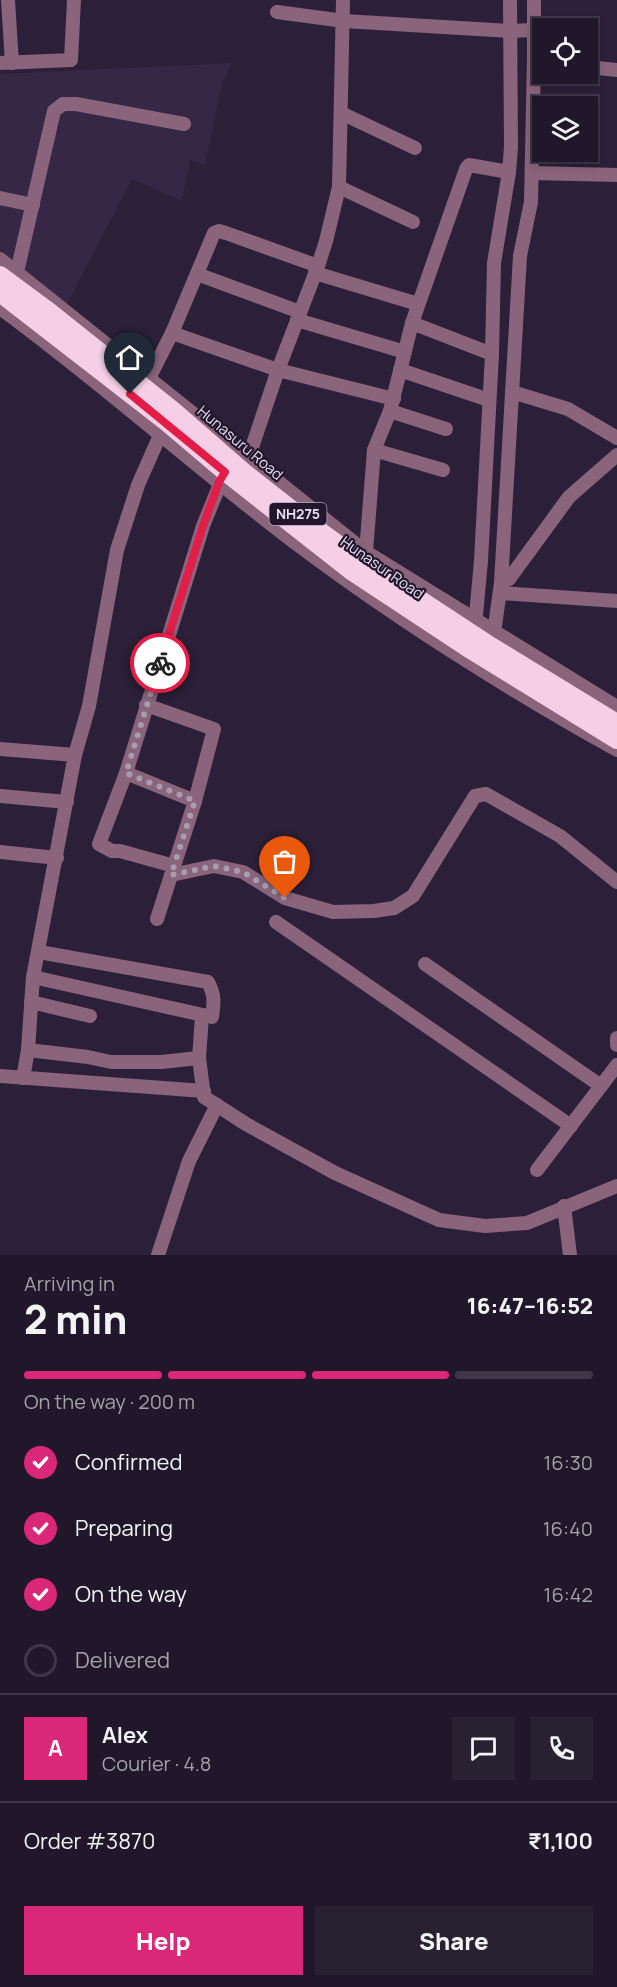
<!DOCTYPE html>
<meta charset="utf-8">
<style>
body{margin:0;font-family:Manrope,sans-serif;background:#282132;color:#f1f3f6;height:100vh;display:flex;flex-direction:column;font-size:22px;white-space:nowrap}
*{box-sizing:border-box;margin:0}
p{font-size:20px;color:#a2a0a8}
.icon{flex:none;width:33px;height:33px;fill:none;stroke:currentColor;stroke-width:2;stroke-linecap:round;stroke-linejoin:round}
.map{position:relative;height:1255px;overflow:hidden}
.details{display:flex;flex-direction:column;background:#20182a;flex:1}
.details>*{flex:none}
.controls{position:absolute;left:532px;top:18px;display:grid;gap:12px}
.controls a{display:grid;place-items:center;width:66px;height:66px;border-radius:0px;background:#20182a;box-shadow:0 3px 9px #0003,0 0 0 2px #3d3747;font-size:30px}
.pin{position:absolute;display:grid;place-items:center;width:51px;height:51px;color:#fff;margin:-62px -26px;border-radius:50% 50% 50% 0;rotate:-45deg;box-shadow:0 0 6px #0007}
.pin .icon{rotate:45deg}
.courier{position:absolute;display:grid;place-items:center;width:60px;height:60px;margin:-30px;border:4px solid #e11d48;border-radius:50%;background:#fff;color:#222;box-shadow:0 2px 8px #0007}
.overview em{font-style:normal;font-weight:800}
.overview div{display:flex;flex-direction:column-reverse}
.overview{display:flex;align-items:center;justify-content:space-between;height:102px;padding:0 24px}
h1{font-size:39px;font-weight:800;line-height:45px}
.bar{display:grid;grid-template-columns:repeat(4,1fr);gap:9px 6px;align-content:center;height:72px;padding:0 24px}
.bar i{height:8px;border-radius:4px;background:#3d3747}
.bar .selected{background:#db2777}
.bar p{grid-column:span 4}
.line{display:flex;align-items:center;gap:15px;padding:0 24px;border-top:2px solid #3d3747}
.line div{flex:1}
.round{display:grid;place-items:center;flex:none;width:63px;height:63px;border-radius:0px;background:#282132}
ol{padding:0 24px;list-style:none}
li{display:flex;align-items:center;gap:18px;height:66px}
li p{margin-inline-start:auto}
li .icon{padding:6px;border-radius:50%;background:#db2777;color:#fff;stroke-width:4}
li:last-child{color:#a2a0a8}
li i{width:33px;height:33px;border:3px solid #3d3747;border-radius:50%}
.button{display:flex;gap:12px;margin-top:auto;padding:12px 24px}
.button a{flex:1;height:69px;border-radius:0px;background:#db2777;color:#fff;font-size:24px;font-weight:800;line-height:69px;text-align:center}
.button a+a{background:#282132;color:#f1f3f6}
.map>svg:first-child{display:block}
.built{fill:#362745}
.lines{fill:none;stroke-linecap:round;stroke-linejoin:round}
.minor{stroke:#89647c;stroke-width:14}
.highway{stroke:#f5cfe7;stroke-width:18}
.done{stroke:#a69db0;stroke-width:6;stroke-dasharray:0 10.8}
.route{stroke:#e11d48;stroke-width:8}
.labels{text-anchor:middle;stroke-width:4.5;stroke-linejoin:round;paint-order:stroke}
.shield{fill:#22162d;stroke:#ada4b6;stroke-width:1.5}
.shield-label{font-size:14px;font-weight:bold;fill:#e8e1f1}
.street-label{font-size:15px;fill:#e8e1f1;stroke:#22162d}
</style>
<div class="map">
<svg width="617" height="1255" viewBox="0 0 617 1255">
<rect width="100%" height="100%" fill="#2b2038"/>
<!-- built -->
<path class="built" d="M232,63L222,84L205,165L190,160L182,201L132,179L66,306L0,254V74Z"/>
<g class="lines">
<!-- minor -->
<g class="minor">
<path d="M8,0L12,63"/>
<path d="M277,12L344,21L510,31L533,30L540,34"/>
<path d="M0,63L71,60L74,0"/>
<path d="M588,67L617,70"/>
<path d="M341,113L415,148"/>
<path d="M532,173L617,175"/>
<path d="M339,187L413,222"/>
<path d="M0,198L33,205"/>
<path d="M0,259L366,552L617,707"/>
<path d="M315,273L418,304"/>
<path d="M197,274L300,312"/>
<path d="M13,278L17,272L54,111L63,104H76L184,124"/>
<path d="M0,308C101,382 194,466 294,542C396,619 506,688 617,750"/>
<path d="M297,320L405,352"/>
<path d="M412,323L466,169L469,165L509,172"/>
<path d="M172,333L214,233L219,231L226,233L318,266"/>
<path d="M400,370L489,400"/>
<path d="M145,386L172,333L278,370L394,399"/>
<path d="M512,392L568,409L617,438"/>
<path d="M390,411L446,429"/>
<path d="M374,450L443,470"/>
<path d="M246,465L278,370L318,266L326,241L339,187L343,0"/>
<path d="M361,558L366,552L374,450L390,411L412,323L492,354"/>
<path d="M501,583L509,579L569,497L617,455"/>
<path d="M500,593L617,601"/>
<path d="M475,626L481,561L492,354L494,263L509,172L511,147L510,0"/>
<path d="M493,640L501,583L520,256L531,202L534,58V0"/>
<path d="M146,705L214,729L195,801L157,919"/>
<path d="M0,749L75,755"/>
<path d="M126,773L195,801"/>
<path d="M0,796L67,802"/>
<path d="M0,852L57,858"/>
<path d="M174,866L120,851H112L99,844L126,773L203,526L224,474"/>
<path d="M171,875L214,866L243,872L285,898L333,912L374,911L394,908L413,896L475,796L486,794L560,836L617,882"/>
<path d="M276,922L571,1126"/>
<path d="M425,964L601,1086"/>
<path d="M33,977L212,1017C214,1003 215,995 208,982L39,952"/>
<path d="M31,1002L90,1016"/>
<path d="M202,1016L199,1058L204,1097L246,1124L335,1173L439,1220L485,1226L527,1223L617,1186"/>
<path d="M617,1038V1045"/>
<path d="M28,1050L88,1057L111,1062H161L199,1058"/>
<path d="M0,1076L204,1091"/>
<path d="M23,1078L28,1050L33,977L75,755L89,706L117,550L138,485L164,426"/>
<path d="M537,1170L617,1065"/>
<path d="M564,1206L570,1255"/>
<path d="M158,1255L189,1161L217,1105"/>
</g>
<!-- highway -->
<g class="highway">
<path d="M0,275L50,312L174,411L244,472L305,520L360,560L491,646L617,723"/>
<path d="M0,293L166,422L225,472L351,571L466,647L617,740"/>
</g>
</g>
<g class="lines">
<!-- done -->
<path class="done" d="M160,663L126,773L195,801L171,875L214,866L243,872L285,898"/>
<!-- route -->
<path class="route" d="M130,394L225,472L219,482L203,526L160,663"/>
</g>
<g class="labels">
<!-- shield labels -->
<rect class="shield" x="269.5" y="503" width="57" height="22" rx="4.5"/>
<g class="shield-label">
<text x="298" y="519">NH275</text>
</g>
<!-- street labels -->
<g class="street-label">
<text transform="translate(240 443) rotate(40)" y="5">Hunasuru Road</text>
<text transform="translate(382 568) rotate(35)" y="5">Hunasur Road</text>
</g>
</g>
</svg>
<div class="controls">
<a><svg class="icon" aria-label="locate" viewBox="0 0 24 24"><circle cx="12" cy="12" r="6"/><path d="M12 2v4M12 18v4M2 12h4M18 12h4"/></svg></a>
<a><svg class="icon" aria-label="layers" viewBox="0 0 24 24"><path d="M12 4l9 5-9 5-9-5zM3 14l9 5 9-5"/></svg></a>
</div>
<div class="pin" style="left:285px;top:898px;background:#ea580c"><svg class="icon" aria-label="bag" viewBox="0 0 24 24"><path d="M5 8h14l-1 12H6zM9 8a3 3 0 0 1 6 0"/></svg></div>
<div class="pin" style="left:130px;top:394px;background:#1f2937"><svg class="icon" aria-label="home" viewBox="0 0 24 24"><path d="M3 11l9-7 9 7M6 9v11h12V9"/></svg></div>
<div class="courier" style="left:160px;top:663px"><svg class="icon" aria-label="bike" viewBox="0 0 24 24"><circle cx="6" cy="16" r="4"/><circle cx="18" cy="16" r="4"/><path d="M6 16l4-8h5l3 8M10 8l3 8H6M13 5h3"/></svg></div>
</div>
<section class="details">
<div class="overview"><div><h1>2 min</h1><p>Arriving in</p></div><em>16:47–16:52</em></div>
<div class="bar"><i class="selected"></i><i class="selected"></i><i class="selected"></i><i></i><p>On the way · 200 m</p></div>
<ol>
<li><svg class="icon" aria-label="check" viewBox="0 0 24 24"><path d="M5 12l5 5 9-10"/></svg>Confirmed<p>16:30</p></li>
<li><svg class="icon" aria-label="check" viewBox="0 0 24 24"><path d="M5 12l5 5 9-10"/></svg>Preparing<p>16:40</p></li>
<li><svg class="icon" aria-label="check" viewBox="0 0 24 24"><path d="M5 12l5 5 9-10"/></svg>On the way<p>16:42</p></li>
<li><i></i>Delivered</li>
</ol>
<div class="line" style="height:108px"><b class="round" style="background:#db2777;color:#fff">A</b><div><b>Alex</b><p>Courier · 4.8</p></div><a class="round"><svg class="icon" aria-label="chat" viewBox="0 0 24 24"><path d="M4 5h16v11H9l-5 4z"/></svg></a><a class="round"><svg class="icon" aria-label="phone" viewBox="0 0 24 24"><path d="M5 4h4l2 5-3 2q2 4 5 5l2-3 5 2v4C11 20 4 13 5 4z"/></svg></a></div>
<div class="line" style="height:78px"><div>Order #3870</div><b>₹1,100</b></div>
<div class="button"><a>Help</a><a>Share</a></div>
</section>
